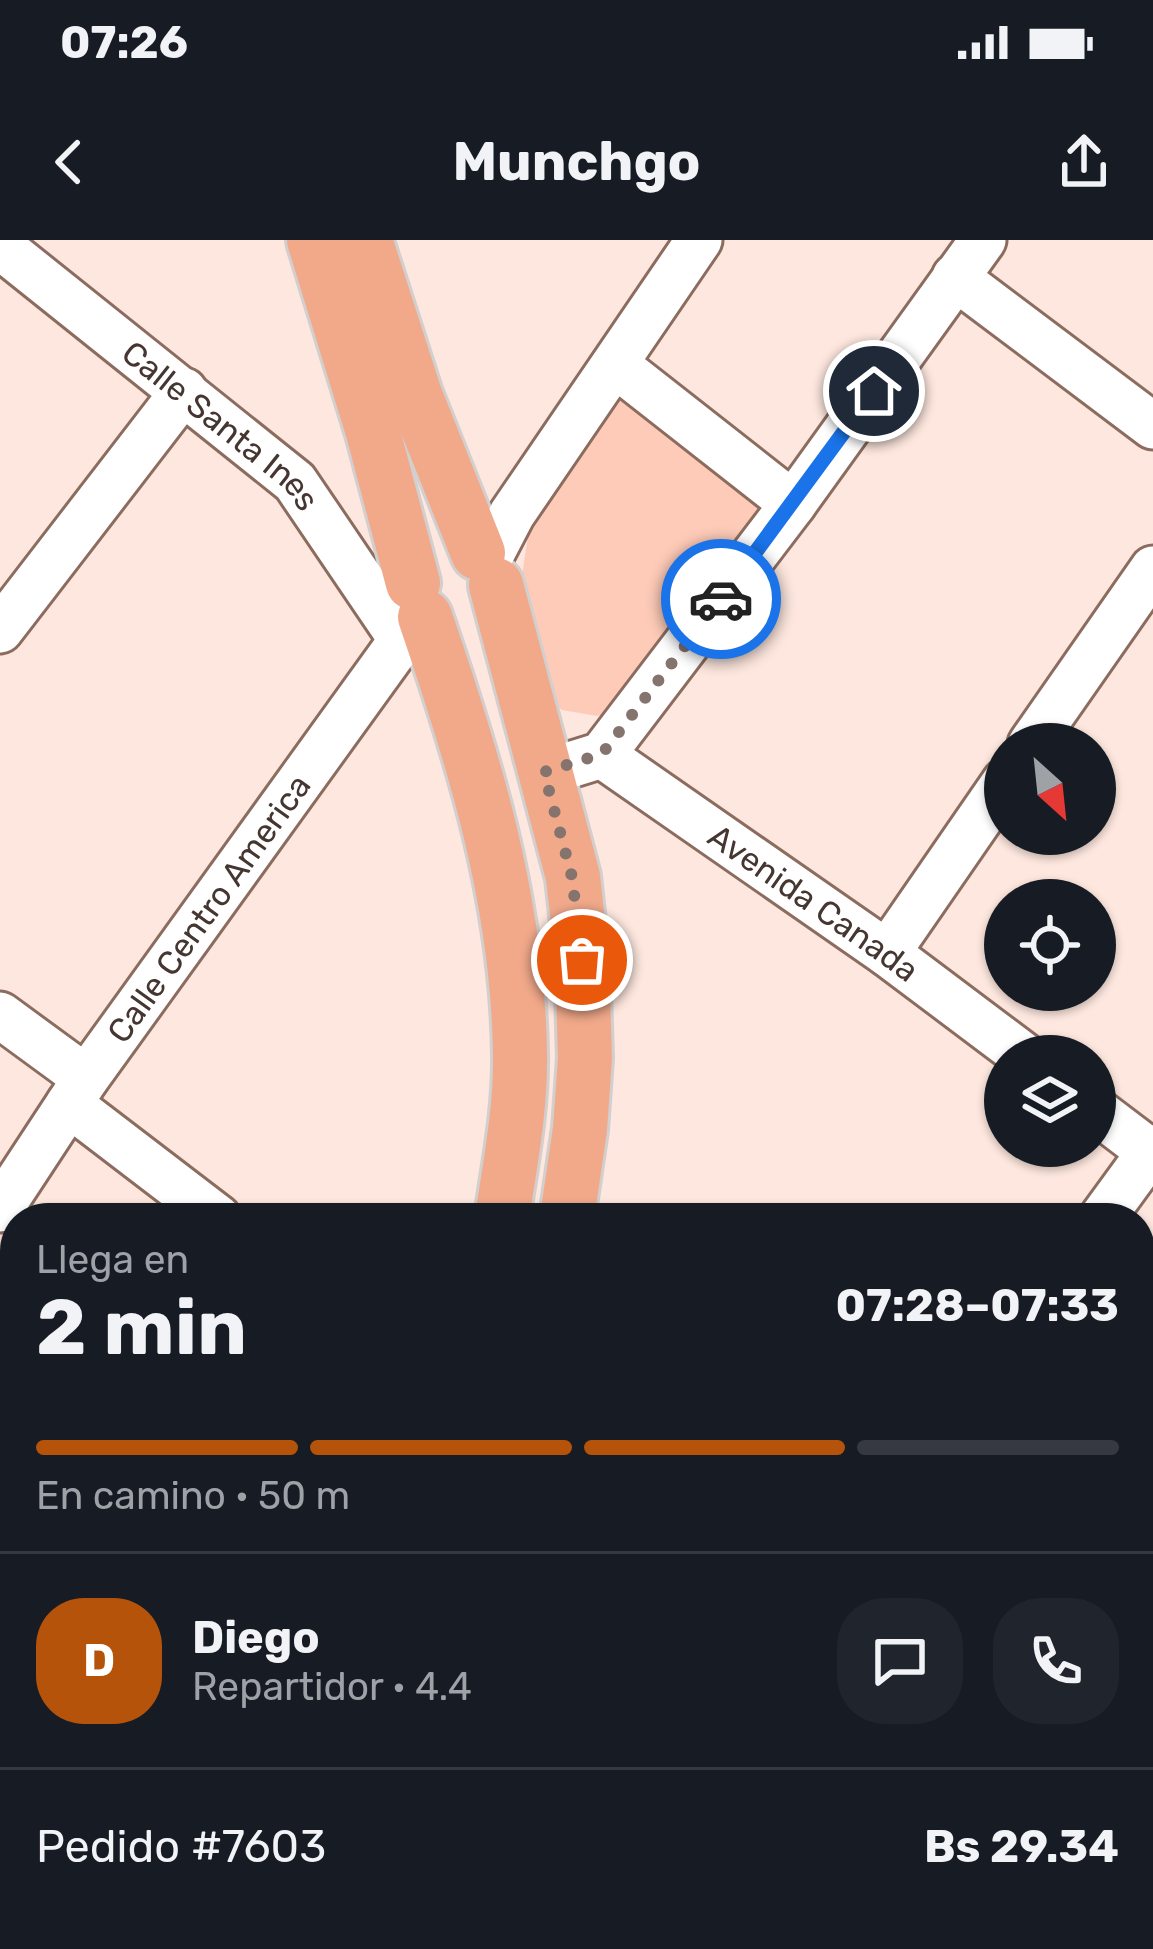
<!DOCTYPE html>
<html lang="es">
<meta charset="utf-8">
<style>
body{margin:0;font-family:Rubik,sans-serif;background:#20242c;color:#f1f3f6;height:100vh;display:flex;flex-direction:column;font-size:45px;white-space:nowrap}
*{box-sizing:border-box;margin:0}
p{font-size:39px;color:#9ea1a6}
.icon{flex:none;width:66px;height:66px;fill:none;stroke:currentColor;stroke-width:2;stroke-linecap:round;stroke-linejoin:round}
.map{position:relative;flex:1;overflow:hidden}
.panel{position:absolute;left:0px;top:963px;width:1155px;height:747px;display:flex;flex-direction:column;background:#171b24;border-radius:48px 48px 0 0;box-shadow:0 3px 9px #0004}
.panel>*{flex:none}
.needle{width:78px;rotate:153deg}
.controls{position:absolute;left:984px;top:483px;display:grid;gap:24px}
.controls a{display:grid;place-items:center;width:132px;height:132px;border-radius:50%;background:#171b24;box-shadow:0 3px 9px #0004;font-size:60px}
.pin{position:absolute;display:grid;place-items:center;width:102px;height:102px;color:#fff;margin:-51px;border:6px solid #fff;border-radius:50%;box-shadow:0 3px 12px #0007}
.courier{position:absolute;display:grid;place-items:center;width:120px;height:120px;margin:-60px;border:9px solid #1a73e8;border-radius:50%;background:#fff;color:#222;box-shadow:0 3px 15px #0007}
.summary em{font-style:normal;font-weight:700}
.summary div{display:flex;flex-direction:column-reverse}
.summary{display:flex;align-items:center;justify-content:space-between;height:204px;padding:0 36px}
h1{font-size:78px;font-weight:700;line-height:90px}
.bar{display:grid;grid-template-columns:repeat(4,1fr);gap:18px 12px;align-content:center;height:144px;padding:0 36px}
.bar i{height:15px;border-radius:9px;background:#363941}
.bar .current{background:#b45309}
.bar p{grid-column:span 4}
.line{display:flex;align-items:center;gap:30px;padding:0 36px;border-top:3px solid #363941}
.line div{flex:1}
.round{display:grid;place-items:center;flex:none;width:126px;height:126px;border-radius:48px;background:#20242c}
.status{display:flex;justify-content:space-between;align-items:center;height:84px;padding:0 60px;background:#171b24;direction:ltr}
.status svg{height:33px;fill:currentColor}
header{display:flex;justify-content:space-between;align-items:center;height:156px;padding:0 36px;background:#171b24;font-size:54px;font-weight:700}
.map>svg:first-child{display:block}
.green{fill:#fecbb8}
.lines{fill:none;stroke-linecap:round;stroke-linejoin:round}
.minor-casing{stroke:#8c6c5f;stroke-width:51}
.major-casing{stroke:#d2cfce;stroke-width:60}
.highway-casing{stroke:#d2cfce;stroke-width:69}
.path{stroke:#a8968f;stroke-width:6;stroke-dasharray:12 6;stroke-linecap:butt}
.minor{stroke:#fff;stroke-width:45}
.major{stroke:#f1a98a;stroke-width:54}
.highway{stroke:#e7703c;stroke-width:63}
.done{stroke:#85746e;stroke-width:12;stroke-dasharray:0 21.6}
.route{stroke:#1a73e8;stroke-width:15}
.labels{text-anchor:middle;stroke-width:12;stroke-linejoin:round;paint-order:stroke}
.street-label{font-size:33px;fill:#453631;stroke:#fff}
</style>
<div class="status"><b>07:26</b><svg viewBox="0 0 49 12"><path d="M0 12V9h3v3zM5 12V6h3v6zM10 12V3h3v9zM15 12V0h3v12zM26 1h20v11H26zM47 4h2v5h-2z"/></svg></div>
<header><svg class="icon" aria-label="back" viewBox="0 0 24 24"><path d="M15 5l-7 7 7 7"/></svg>Munchgo<svg class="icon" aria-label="share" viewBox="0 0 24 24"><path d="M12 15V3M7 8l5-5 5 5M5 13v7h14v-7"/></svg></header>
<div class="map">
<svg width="1153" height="1709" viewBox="0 0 1153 1709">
<rect width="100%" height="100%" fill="#fde7de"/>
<!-- green -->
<g class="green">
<path d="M617,160L633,163L769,269L621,470L597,476L562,470L543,454L519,355L528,296L551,247Z"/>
<path d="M0,1481L15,1491V1611L0,1591Z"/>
<path d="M0,1667L15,1686V1695H22L32,1709H0Z"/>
<path d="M127,1695H446L451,1709H121Z"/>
</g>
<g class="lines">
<!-- minor casing -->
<g class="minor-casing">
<g id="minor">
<path id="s1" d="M0,6L295,242L402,400"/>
<path d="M955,37L1153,186"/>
<path d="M616,125L793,264"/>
<path d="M487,322L512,274L699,0"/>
<path d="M0,390L184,151"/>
<path d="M1031,504L1153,329"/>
<path id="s2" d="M602,515L887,713L1024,816"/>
<path d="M544,533L602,515L793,264L983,0"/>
<path d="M887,713L1005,542"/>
<path d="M0,775L86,838"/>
<path d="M69,864L218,978"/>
<path d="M1095,870L1153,914"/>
<path id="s3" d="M0,969L86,838L402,400L417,367"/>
<path d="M1102,978L1153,908"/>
<path d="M0,1381L15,1392"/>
<path d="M1140,1535L1153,1516"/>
<path d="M1140,1639L1153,1649"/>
<path d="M1010,1709L1021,1695"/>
</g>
</g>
<!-- major casing -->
<g class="major-casing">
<g id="major">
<path d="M314,0L373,192L413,343"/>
<path d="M365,0L415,155L478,313"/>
<path d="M496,345L573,637L582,720L585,818L580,889L567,978"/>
<path d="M425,377C474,520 518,661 520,814C521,869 510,924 502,978"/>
<path d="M0,1445L15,1452"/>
<path d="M0,1628L15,1647"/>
</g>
</g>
<!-- highway casing -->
<g class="highway-casing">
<g id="highway">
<path d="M481,1695L486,1709"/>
<path d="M76,1709L86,1695"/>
</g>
</g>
<!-- path -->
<g class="path">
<path d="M346,1695L356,1709"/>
<path d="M217,1709L227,1695"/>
</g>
<!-- minor -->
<use href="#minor" class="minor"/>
<!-- major -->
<use href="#major" class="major"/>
<!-- highway -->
<use href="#highway" class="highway"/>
</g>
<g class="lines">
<!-- done -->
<path class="done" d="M582,720L572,637L544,532L602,514L721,359"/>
<!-- route -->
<path class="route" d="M721,359L874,151"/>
</g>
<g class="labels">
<!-- street labels -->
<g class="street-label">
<text dy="12" stroke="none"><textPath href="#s1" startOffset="285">Calle Santa Ines</textPath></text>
<text dy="12" stroke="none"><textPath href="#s2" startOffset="258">Avenida Canada</textPath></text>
<text dy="12" stroke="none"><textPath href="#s3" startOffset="366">Calle Centro America</textPath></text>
</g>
</g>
</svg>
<div class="controls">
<a><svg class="needle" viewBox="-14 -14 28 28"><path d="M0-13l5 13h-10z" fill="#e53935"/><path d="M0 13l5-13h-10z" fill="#9ea1a6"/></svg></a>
<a><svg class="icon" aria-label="locate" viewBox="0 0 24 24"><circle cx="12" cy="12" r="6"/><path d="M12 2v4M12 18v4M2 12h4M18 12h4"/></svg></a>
<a><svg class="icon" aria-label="layers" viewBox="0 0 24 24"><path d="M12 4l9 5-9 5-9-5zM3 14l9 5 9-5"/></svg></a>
</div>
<div class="pin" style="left:582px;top:720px;background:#ea580c"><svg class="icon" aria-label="bag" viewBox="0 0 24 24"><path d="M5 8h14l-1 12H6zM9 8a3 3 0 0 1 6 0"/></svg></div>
<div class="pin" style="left:874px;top:151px;background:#1f2937"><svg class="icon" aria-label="home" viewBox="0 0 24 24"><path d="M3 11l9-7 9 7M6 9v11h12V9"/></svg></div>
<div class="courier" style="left:721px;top:359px"><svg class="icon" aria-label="car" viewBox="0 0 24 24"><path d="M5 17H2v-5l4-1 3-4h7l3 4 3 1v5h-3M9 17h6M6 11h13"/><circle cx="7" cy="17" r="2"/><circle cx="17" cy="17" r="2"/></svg></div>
<section class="panel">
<div class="summary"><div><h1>2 min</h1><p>Llega en</p></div><em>07:28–07:33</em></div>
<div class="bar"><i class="current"></i><i class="current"></i><i class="current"></i><i></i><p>En camino · 50 m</p></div>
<div class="line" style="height:216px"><b class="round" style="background:#b45309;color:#fff">D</b><div><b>Diego</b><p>Repartidor · 4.4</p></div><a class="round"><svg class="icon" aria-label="chat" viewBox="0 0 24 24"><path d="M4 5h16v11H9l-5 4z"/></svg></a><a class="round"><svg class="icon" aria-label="phone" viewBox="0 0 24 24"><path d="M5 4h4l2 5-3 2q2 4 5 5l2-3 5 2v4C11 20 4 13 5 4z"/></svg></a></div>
<div class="line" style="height:156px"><div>Pedido #7603</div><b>Bs 29.34</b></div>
</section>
</div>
